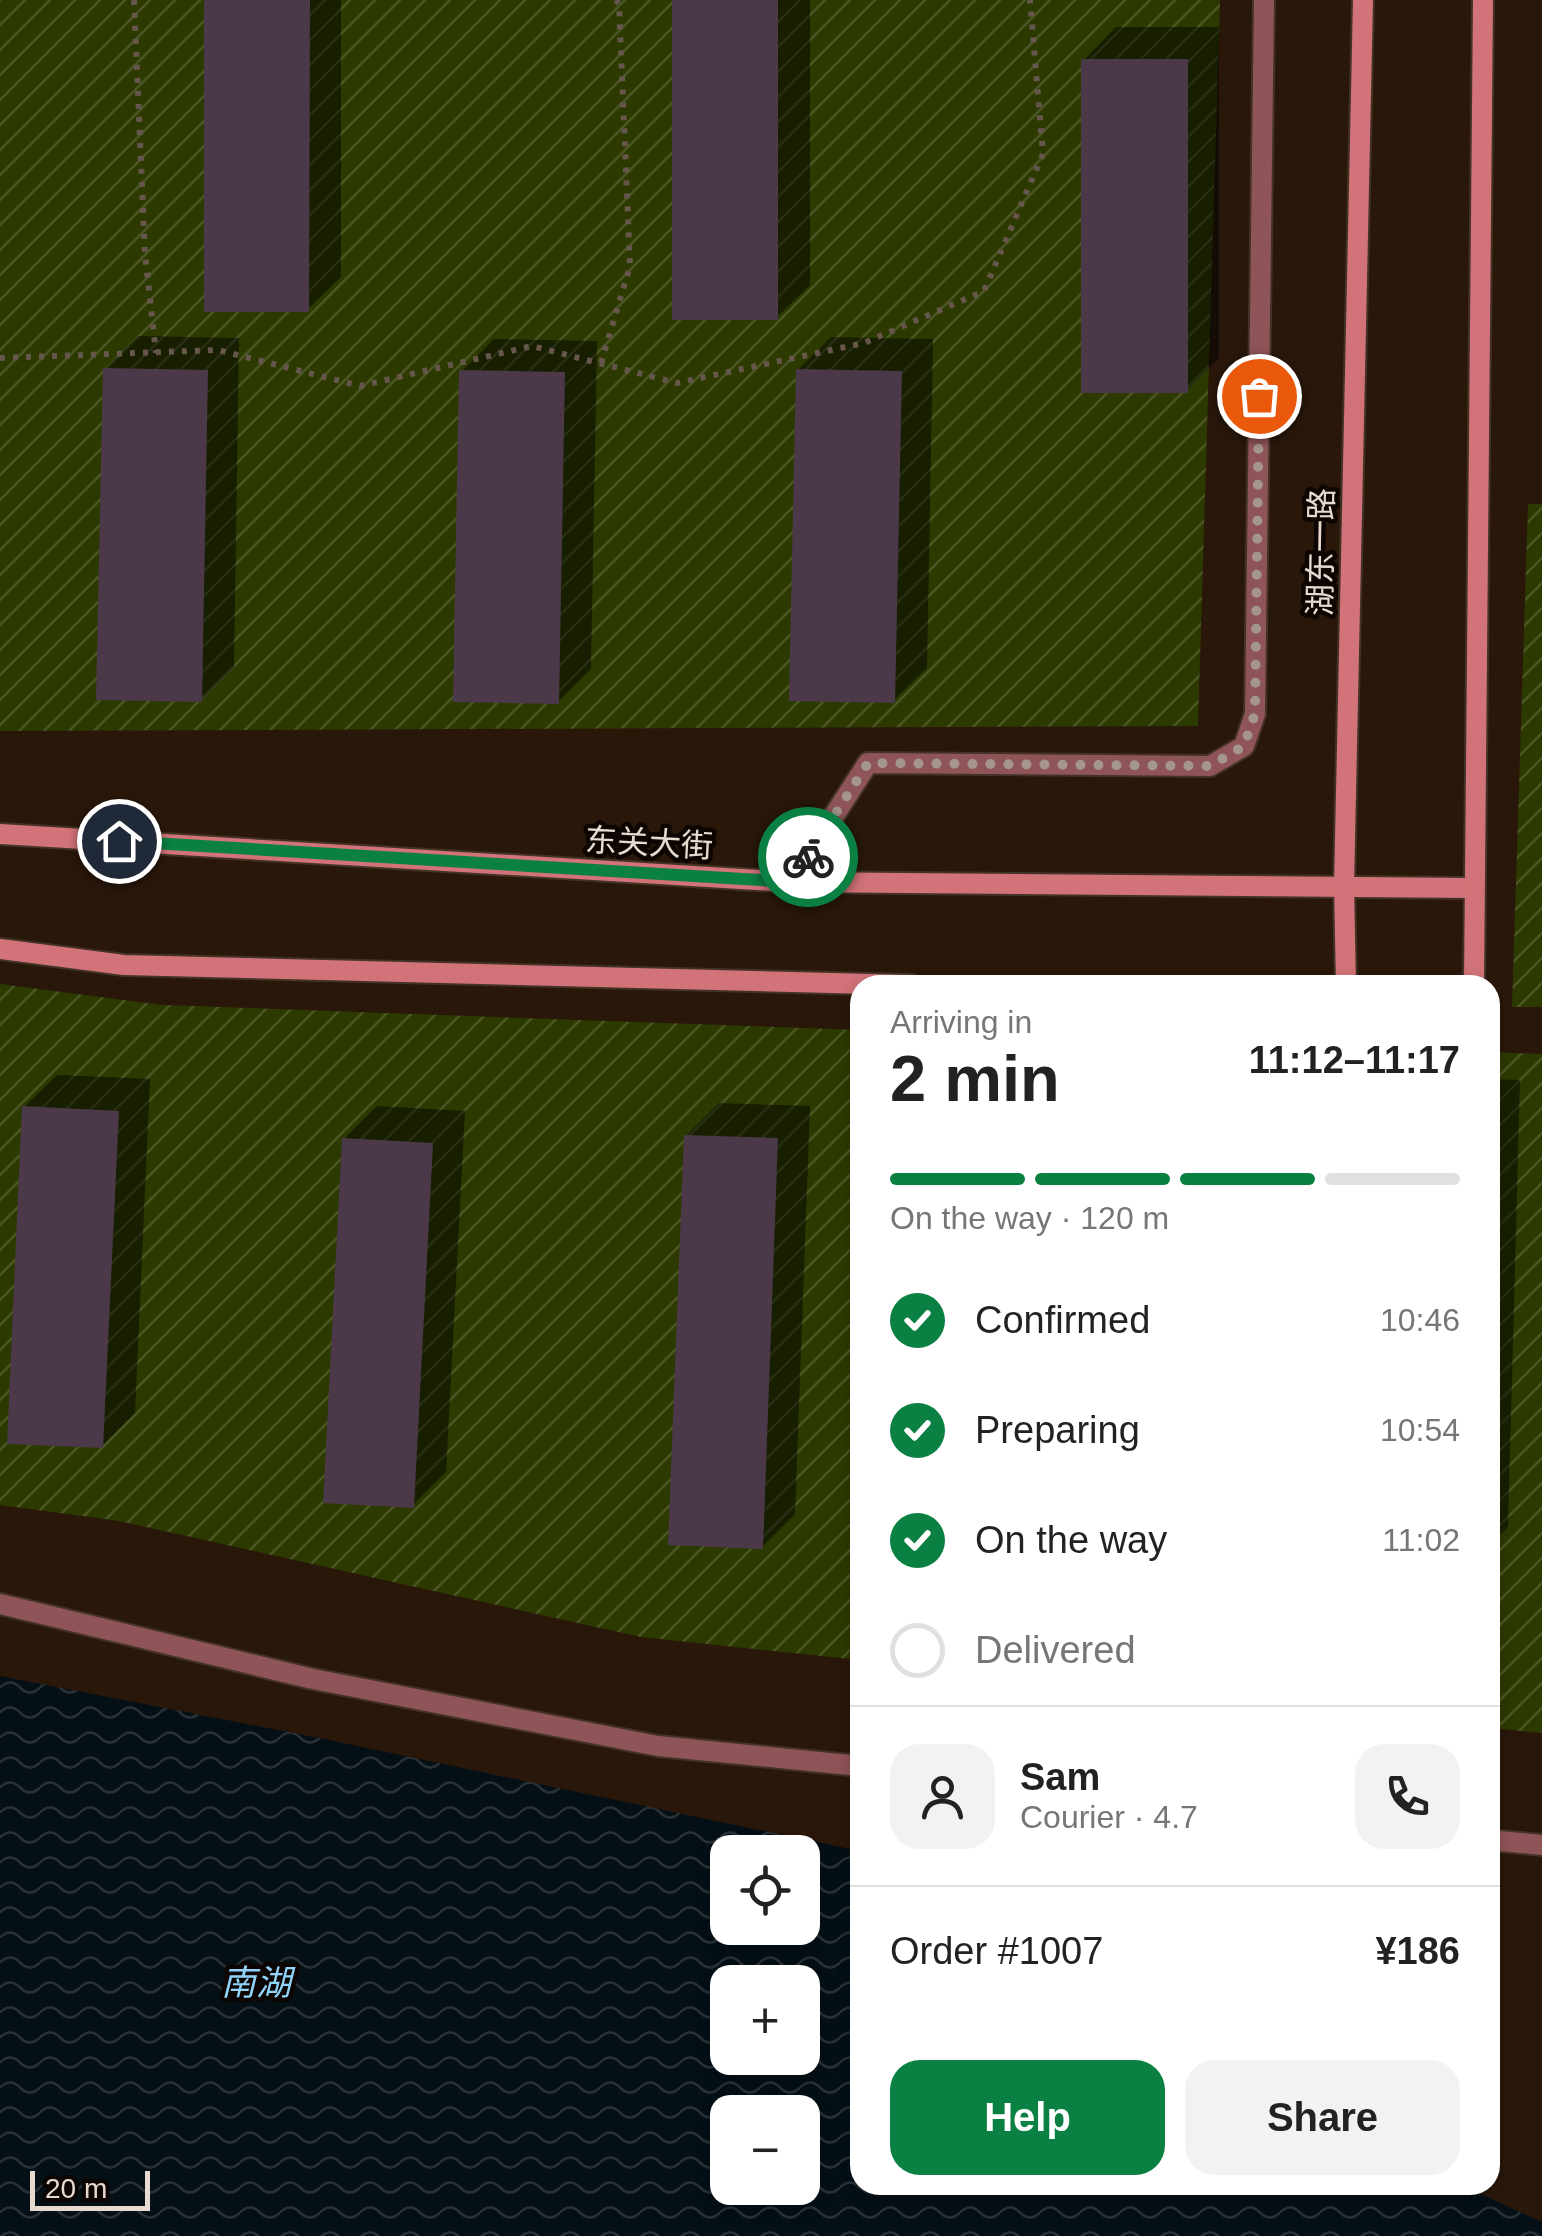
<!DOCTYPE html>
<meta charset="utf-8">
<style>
body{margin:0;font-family:Arial,"Noto Sans SC",sans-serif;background:#f2f2f2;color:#222;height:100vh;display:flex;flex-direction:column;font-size:38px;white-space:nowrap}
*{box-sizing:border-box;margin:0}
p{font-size:32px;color:#767676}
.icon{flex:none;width:55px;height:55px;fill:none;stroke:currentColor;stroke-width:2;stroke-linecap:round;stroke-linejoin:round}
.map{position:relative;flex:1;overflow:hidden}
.sheet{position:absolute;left:850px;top:975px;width:650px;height:1220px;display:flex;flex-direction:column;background:#fff;border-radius:30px;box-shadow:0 5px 15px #0003}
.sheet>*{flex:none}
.controls{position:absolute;left:710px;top:1835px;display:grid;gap:20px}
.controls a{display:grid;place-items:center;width:110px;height:110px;border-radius:20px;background:#fff;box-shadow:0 5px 15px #0003;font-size:50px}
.scale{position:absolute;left:30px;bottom:25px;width:120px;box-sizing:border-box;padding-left:10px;border:5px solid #e6dad1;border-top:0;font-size:28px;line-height:35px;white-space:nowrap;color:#e6dad1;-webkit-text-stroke:8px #0c0502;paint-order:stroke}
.pin{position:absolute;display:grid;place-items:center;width:85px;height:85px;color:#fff;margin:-42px;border:5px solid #fff;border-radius:50%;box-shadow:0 2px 10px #0007}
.courier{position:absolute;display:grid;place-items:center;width:100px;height:100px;margin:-50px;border:8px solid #0b8043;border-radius:50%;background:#fff;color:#222;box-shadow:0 2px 12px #0007}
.summary em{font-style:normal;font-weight:700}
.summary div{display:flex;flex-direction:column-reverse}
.summary{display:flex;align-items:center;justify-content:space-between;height:170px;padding:0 40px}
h1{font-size:65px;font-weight:700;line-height:75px}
.bar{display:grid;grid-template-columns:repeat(4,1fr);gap:15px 10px;align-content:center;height:120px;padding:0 40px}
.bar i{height:12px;border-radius:8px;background:#e0e0e0}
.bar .current{background:#0b8043}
.bar p{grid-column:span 4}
.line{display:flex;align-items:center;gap:25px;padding:0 40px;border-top:2px solid #e0e0e0}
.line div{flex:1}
.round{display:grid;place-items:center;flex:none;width:105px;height:105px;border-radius:30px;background:#f2f2f2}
ol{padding:0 40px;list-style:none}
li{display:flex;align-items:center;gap:30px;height:110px}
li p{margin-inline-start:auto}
li .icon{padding:10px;border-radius:50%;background:#0b8043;color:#fff;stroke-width:4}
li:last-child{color:#767676}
li i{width:55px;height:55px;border:5px solid #e0e0e0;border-radius:50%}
.action{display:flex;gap:20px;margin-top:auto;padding:20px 40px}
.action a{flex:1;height:115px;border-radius:30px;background:#0b8043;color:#fff;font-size:40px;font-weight:700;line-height:115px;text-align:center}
.action a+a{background:#f2f2f2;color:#222}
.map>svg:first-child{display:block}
.garden{fill:url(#garden-furrows)}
.water{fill:url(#water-waves);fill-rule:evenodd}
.shadow{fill:#0007}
.building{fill:#4b3949}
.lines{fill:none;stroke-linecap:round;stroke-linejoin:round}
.minor-casing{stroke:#433226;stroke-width:24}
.tertiary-casing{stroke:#433226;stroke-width:24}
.secondary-casing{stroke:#433226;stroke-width:24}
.path{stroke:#66564b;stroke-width:6;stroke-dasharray:5 8;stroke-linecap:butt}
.minor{stroke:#8f5457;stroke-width:20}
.tertiary{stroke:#8f5457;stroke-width:20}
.secondary{stroke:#d17378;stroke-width:20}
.done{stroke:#a4968b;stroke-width:10;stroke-dasharray:0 18}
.route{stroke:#0b8043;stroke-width:12}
.labels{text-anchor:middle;stroke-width:9;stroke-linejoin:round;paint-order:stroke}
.street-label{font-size:32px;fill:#e6dad1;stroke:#0c0502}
.water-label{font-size:35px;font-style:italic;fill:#91d4f9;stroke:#0c0502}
</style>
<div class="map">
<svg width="1542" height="2236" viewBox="0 0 1542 2236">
<defs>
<pattern id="garden-furrows" width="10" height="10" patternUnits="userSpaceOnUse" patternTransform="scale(2.5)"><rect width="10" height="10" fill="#2c3a00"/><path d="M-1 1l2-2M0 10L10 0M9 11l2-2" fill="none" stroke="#4b5624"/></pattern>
<pattern id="water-waves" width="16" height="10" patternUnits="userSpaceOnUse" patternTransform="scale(2.5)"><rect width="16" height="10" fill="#040f16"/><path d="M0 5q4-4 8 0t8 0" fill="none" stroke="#293137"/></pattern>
</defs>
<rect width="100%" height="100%" fill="#29170a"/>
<!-- garden -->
<g class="garden">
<path d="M0,0H1220L1198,726L0,731Z"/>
<path d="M1528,504H1542V1007H1512Z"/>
<path d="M0,984L162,1005L860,1030V1660L641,1637L119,1521L0,1505Z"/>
<path d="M1490,1052L1542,1054V1733L1490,1728Z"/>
</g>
<!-- water -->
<path class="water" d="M0,1676L319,1738L860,1851V2185H1461L1542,2222V2236H0ZM728,1852H802V1928H728ZM728,1982H802V2058H728ZM728,2112H802V2188H728Z"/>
<!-- shadow -->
<g class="shadow">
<path d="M206,0H341V277L308,309Z"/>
<path d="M675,0H810V285L777,317Z"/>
<path d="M1116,27H1219V358L1187,390L1084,60Z"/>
<path d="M138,336L239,338L234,667L201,700L105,369Z"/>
<path d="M831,337L933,339L927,668L894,700L798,370Z"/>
<path d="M494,339L597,341L591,669L558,702L462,371Z"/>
<path d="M57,1075L150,1079L135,1413L102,1446L24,1107Z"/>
<path d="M1490,1079L1520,1080L1508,1527L1490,1545Z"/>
<path d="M719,1103L810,1106L795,1514L762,1547L686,1136Z"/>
<path d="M377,1106L465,1111L446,1472L413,1505L344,1139Z"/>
</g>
<!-- building -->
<g class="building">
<path d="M204,0H310L309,312H204Z"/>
<rect x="672" y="0" width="106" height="320"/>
<rect x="1081" y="59" width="107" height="334"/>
<path d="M103,368L208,370L202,702L96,700Z"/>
<path d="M796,369L902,371L895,703L789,701Z"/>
<path d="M459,370L565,372L559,704L453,702Z"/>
<path d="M22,1106L119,1111L103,1448L7,1444Z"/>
<path d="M684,1135L778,1138L763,1549L668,1545Z"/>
<path d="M342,1138L433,1143L414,1508L323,1503Z"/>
</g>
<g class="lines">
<!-- minor casing -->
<g class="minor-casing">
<path id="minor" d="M791,882L868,763L1210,766L1244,746L1255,714L1264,0"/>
</g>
<!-- tertiary casing -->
<g class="tertiary-casing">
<g id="tertiary">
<path d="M0,1604L313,1679L658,1746L860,1766"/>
<path d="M1490,1840L1542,1845"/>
</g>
</g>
<!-- secondary casing -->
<g class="secondary-casing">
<g id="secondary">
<path d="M0,834L791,882L1474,888"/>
<path d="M0,949L124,965L911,985"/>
<path d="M1346,985L1344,886L1363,0"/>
<path d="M1474,985L1483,0"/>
</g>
</g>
<!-- path -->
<g class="path">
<path d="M134,0L145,254L156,353"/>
<path d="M0,358L218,350L360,386L532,346L677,383L864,343L984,291L1043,154L1030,0"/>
<path d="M601,363L630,266L619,4L616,0"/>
</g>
<!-- minor -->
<use href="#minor" class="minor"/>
<!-- tertiary -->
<use href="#tertiary" class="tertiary"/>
<!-- secondary -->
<use href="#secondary" class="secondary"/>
</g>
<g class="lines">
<!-- done -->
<path class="done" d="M808,857L868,763L1210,766L1244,746L1255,714L1259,396"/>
<!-- route -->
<path class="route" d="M119,841L791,882L808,857"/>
</g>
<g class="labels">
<!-- street labels -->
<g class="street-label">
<text transform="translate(1321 552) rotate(-89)" y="11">湖东一路</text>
<text transform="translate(649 843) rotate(3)" y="11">东关大街</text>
</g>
<!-- water labels -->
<g class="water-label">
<text x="256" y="1995">南湖</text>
</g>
</g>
</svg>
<div class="controls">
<a><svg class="icon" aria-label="locate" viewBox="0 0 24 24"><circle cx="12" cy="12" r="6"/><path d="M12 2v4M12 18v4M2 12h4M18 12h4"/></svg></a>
<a>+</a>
<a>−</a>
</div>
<div class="scale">20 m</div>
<div class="pin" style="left:1259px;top:396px;background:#ea580c"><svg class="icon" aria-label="bag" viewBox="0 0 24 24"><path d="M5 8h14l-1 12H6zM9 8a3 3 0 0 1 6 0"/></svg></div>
<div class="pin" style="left:119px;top:841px;background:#1f2937"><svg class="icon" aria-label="home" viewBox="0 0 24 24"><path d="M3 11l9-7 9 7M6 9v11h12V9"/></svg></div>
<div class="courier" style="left:808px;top:857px"><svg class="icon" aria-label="bike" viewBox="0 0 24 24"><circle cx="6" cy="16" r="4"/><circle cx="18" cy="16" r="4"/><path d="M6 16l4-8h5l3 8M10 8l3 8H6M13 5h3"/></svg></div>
<section class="sheet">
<div class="summary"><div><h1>2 min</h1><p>Arriving in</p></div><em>11:12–11:17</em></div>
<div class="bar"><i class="current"></i><i class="current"></i><i class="current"></i><i></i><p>On the way · 120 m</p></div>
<ol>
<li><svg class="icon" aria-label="check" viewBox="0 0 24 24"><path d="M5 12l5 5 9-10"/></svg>Confirmed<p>10:46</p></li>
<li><svg class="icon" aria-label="check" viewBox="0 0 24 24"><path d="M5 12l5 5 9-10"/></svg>Preparing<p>10:54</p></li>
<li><svg class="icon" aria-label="check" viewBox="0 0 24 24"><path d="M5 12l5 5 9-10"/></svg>On the way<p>11:02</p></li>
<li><i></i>Delivered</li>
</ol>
<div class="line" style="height:180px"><a class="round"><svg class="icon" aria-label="person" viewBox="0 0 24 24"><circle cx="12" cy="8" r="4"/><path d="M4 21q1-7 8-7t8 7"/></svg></a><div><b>Sam</b><p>Courier · 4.7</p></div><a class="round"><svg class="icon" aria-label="phone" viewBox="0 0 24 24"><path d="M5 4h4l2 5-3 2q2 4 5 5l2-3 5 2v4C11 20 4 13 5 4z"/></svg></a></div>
<div class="line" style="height:130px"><div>Order #1007</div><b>¥186</b></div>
<div class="action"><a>Help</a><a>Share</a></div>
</section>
</div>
